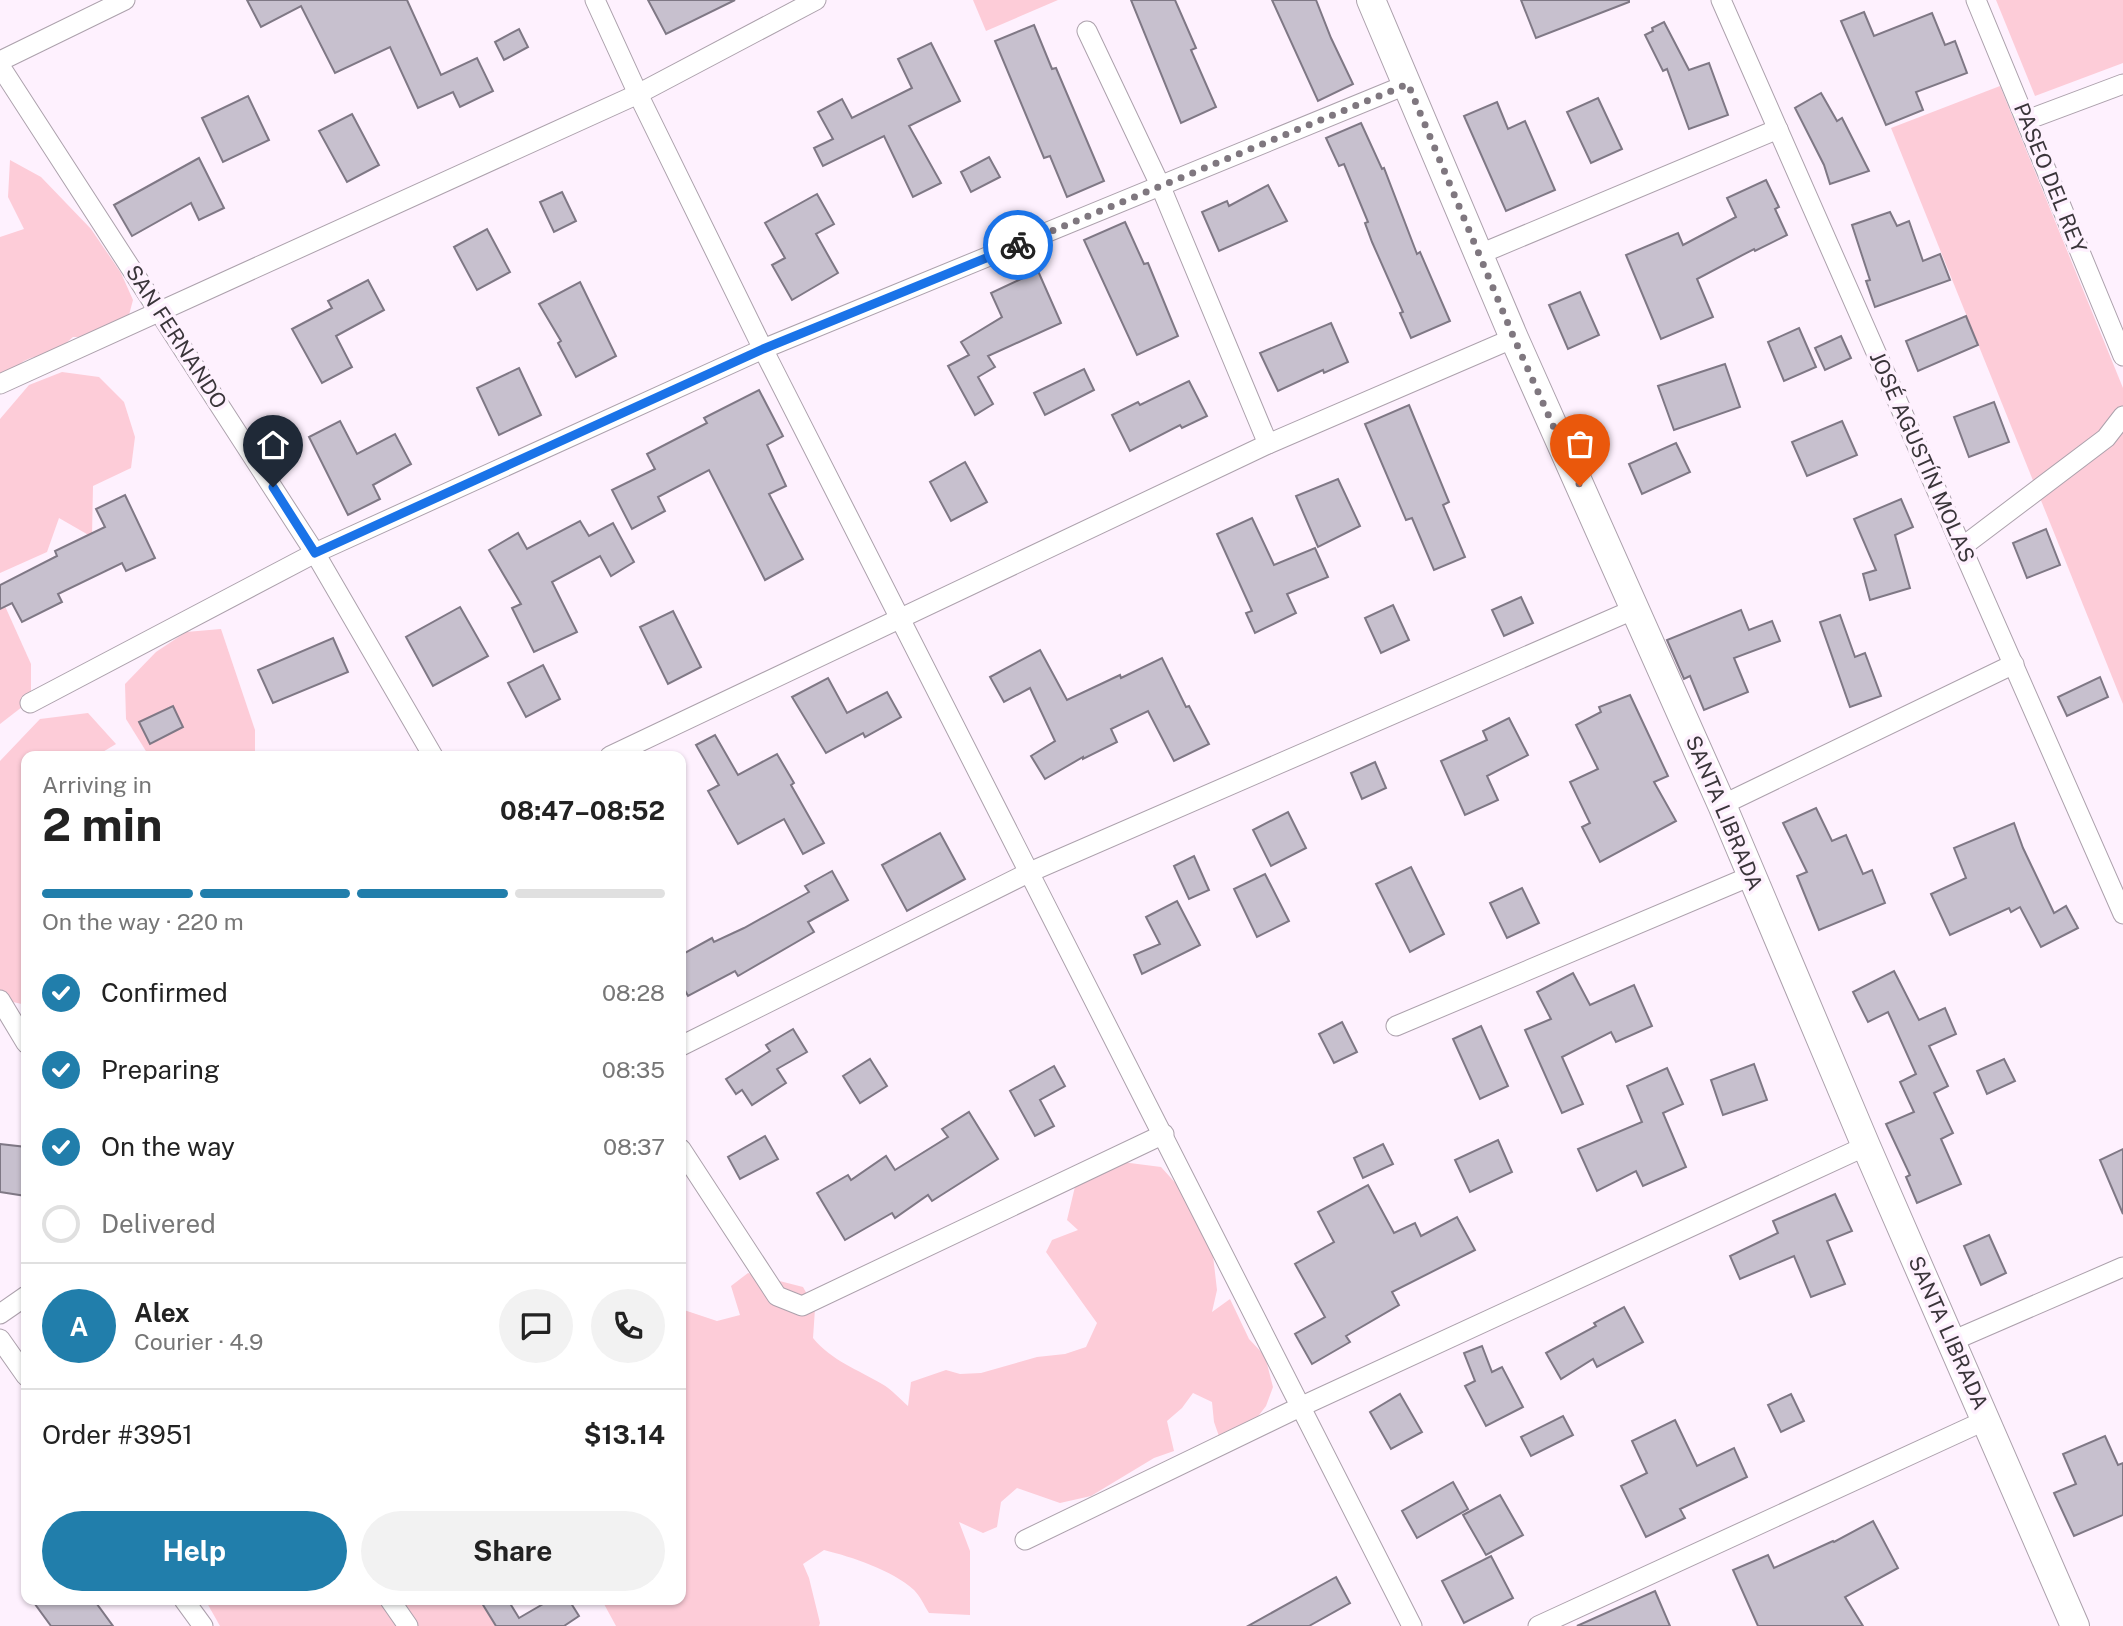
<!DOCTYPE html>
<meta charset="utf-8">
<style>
body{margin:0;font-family:"Public Sans",sans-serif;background:#f2f2f2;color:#222;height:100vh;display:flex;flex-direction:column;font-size:26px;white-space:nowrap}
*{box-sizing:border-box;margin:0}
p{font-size:23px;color:#767676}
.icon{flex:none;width:38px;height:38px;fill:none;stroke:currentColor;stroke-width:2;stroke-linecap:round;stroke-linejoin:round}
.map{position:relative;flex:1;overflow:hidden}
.drawer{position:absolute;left:21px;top:751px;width:665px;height:854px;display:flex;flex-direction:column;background:#fff;border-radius:14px;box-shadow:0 2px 5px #0004}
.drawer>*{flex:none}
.pin{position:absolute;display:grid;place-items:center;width:60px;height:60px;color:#fff;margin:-72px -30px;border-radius:50% 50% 50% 0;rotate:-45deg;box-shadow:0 0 7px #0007}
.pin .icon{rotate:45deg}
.courier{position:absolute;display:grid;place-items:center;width:70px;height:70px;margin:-35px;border:5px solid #1a73e8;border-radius:50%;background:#fff;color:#222;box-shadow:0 2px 9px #0007}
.summary em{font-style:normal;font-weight:700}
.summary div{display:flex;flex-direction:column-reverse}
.summary{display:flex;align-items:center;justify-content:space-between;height:119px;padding:0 21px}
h1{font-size:46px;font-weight:700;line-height:52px}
.bar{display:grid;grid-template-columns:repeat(4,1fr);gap:10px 7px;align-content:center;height:84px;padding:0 21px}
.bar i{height:9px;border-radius:5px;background:#e0e0e0}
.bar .selected{background:#217eab}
.bar p{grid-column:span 4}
.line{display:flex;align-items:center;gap:18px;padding:0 21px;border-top:2px solid #e0e0e0}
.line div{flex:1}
.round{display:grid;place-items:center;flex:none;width:74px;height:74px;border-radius:37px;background:#f2f2f2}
ol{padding:0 21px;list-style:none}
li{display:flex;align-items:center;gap:21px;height:77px}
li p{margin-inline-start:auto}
li .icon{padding:7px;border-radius:50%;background:#217eab;color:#fff;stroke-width:4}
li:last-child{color:#767676}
li i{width:38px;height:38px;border:4px solid #e0e0e0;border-radius:50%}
.cta{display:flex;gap:14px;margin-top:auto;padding:14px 21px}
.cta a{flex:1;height:80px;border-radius:42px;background:#217eab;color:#fff;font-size:28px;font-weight:700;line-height:80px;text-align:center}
.cta a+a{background:#f2f2f2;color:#222}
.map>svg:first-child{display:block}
.green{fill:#fdccd8}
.building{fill:#c7c0ce;stroke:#7f7885;stroke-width:2}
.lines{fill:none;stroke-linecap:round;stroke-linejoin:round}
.street-casing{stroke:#aca1ac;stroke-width:21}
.secondary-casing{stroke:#aca1ac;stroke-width:30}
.street{stroke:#fff;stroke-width:19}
.secondary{stroke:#fff;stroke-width:28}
.done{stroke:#7f777f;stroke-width:7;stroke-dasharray:0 12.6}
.route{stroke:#1a73e8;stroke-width:9}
.labels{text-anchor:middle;stroke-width:7;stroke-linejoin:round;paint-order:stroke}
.street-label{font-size:21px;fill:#3a353a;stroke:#fef1fe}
</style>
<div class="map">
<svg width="2123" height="1626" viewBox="0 0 2123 1626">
<rect width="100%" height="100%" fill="#fef1fe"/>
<!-- green -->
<g class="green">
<path d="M973,0H1058L986,31Z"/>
<path d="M1996,0H2123V63L2035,96Z"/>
<path d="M2000,86L2123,388V704L1891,128Z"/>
<path d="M10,160L41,177L91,229L121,273L133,300L126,326L83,337H73L50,357C22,354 17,367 0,387V237L24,229L8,197Z"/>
<path d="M62,372L99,377L124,402L135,437L131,468L93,486L92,537L59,518L47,552L0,573V419L29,385Z"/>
<path d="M0,595L31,664V700L0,724Z"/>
<path d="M221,629L255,730V756H149L126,719L125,684L156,652L186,632Z"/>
<path d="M88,713L116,744L96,756H26V1005L0,999V761L40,719Z"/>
<path d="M1122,1162L1161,1167L1189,1198L1212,1247L1217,1290L1212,1312L1230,1299L1249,1339L1265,1356L1273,1387L1266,1406L1246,1432L1220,1439L1214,1422L1212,1402L1193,1393L1182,1408L1167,1421L1174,1451L1154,1458L1091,1496L1060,1503L1017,1488L1001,1502L997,1527L983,1533L959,1522L970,1551V1615L929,1613C924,1605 920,1596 914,1590C892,1570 852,1557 824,1550L803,1564L809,1578L820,1623L819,1626H616L604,1604L611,1600H681V1309L717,1321L740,1315L731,1286L748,1273L803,1287L815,1309L813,1338C832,1361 857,1369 882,1384C891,1389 900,1399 908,1406L911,1382L946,1370L960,1374L981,1373L1037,1357L1065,1354L1086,1347L1097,1323L1046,1252L1052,1240L1078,1230L1067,1220L1079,1170Z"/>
<path d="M214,1600H509L498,1626H220L207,1603Z"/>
</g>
<!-- building -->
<g class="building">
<path d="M247,0H407L441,75L477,58L493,91L460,107L453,92L418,108L390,47L335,73L301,6L261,27Z"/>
<path d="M648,0H735L666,34Z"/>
<path d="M1131,0H1175L1196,48L1191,50L1216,107L1181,123Z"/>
<path d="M1272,0H1316L1331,38L1353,84L1318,101Z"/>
<path d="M1521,0H1629V2L1536,38Z"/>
<path d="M1864,12L1874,36L1932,13L1945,45L1955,41L1967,73L1916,92L1923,110L1886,125L1841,21Z"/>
<path d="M1664,22L1689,70L1709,63L1728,115L1689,129L1667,69L1663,71L1645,35L1653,31L1652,28Z"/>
<path d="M1034,25L1052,69L1056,68L1104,181L1067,197L1050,156L1044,158L995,41Z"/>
<path d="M519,29L528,47L504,60L495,42Z"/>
<path d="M931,43L960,101L909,126L941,183L913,197L884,136L823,166L814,148L833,139L818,112L842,99L852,118L912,88L898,59Z"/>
<path d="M1821,93L1837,121L1842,118L1869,171L1830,184L1824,165L1795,108Z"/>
<path d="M248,96L269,140L223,162L202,118Z"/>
<path d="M1598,98L1622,149L1591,163L1567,112Z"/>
<path d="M1497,102L1508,129L1525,121L1555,190L1506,211L1464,116Z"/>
<path d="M352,114L379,165L347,182L319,131Z"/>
<path d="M1361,123L1382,169L1384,168L1417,254L1420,252L1450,321L1411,338L1400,313L1403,312L1372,242L1365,223L1368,222L1344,164L1339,166L1326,138Z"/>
<path d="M989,157L1000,177L971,192L961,172Z"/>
<path d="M199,158L224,208L199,220L191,203L132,236L114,205Z"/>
<path d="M1766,180L1779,207L1775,209L1787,235L1755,251L1754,249L1697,279L1713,317L1661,339L1626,255L1678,233L1683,245L1736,217L1727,198Z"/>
<path d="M1268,185L1287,221L1219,251L1202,212L1227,201L1229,206Z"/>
<path d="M562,192L576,221L554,232L540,202Z"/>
<path d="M817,194L834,224L816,234L838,273L792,300L772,265L785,258L765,223Z"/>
<path d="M1890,212L1897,226L1909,221L1923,261L1940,254L1950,280L1875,307L1866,281L1870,280L1852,225Z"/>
<path d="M1125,222L1144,264L1148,263L1178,336L1137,355L1084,240Z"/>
<path d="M487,229L510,272L477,290L454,247Z"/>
<path d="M1038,271L1061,323L988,356L995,367L978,377L993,404L975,415L948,366L969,355L961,342L1002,317L991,293Z"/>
<path d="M368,280L384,310L336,336L352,367L322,383L292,329L332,308L328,301Z"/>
<path d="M580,282L616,356L576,377L558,343L561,341L539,304Z"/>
<path d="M1580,292L1599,335L1568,349L1549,305Z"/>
<path d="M1966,316L1978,345L1918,371L1906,341Z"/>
<path d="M1331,323L1348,362L1324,373L1323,370L1278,391L1260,353Z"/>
<path d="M1799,328L1816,367L1784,381L1768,342Z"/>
<path d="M1841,336L1851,358L1825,370L1815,348Z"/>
<path d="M1725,364L1740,407L1674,430L1658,386Z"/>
<path d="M519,368L541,415L499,435L477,388Z"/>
<path d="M1084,369L1094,390L1045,415L1034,393Z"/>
<path d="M1189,381L1207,416L1182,428L1180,425L1130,451L1112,415L1138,402L1140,405Z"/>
<path d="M759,390L783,436L767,445L786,486L769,494L803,559L765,580L709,470L658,497L665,511L632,529L612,490L655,469L647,454L707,423L704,418Z"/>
<path d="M1994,402L2009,442L1969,457L1954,417Z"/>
<path d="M1409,405L1449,502L1443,505L1465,557L1434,570L1412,518L1406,520L1365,424Z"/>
<path d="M340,421L357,454L395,434L411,464L373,485L380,499L348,515L309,437Z"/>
<path d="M1842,421L1857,455L1807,476L1792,442Z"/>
<path d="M1676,443L1690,472L1642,494L1629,464Z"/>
<path d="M965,462L987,502L951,521L930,482Z"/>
<path d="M1338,479L1360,526L1318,547L1296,496Z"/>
<path d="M125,495L155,558L126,571L122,563L58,594L62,602L22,622L12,603L0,609V585L57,556L55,551L105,527L96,509Z"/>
<path d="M1901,499L1913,527L1895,535L1910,588L1870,600L1863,574L1876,570L1854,519Z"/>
<path d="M1252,518L1274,565L1315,548L1328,577L1287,594L1296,613L1255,633L1246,613L1252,611L1217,534Z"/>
<path d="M580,521L589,536L613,523L634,562L611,576L600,556L552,582L577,632L534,652L512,608L521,604L489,550L518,533L527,549Z"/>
<path d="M2046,529L2060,565L2027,578L2013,543Z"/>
<path d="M1521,597L1533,623L1504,636L1492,610Z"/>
<path d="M1393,605L1409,640L1381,653L1365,618Z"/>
<path d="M460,607L488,656L433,686L406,637Z"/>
<path d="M1741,610L1749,630L1772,621L1780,641L1734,658L1748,692L1704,710L1690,676L1684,679L1667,640Z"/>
<path d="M673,611L701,667L668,684L640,627Z"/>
<path d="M1840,615L1855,657L1865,653L1881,696L1850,707L1820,622Z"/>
<path d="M333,638L348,672L273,703L258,670Z"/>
<path d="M1040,650L1067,700L1120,675L1121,678L1162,658L1186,707L1189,706L1209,744L1174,761L1148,711L1111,729L1117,742L1083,759V757L1045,779L1031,756L1055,741L1030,688L1004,702L990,677Z"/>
<path d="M543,665L560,699L526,717L508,683Z"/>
<path d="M2100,677L2108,697L2067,716L2058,697Z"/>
<path d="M828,678L847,713L887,692L901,717L865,737L863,733L826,753L792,697Z"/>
<path d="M1630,695L1668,776L1654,782L1676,821L1600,862L1582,827L1590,823L1570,782L1598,769L1576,725L1601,712L1599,707Z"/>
<path d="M173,706L183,727L150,744L139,722Z"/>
<path d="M1509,718L1528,755L1487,776L1498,800L1465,815L1441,761L1487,740L1483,731Z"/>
<path d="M715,735L738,775L777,754L794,783L791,785L824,843L803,854L784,819L738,844L708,791L719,785L696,745Z"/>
<path d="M1375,762L1386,788L1362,799L1351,773Z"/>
<path d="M1816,808L1832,841L1846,835L1863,874L1872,870L1885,903L1819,930L1797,876L1807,872L1783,823Z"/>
<path d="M1288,812L1306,848L1271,866L1253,830Z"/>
<path d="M2014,823L2023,848L2054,913L2066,906L2078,928L2041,947L2020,907L2011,912L2009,908L1950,935L1931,894L1966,878L1954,848Z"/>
<path d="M940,833L965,879L907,911L882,865Z"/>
<path d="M1194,856L1209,890L1189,899L1174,866Z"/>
<path d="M1411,867L1444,934L1410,952L1376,884Z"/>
<path d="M832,871L848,900L808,922L814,932L738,976L735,971L688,996L681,983V955L712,938L714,942L744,928L809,892L805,886Z"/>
<path d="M1265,874L1289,921L1257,937L1234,889Z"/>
<path d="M1522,888L1539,923L1507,938L1490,903Z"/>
<path d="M1177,901L1200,945L1142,974L1134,955L1160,944L1146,917Z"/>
<path d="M1894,971L1919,1020L1945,1008L1956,1034L1929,1046L1948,1086L1934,1093L1953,1133L1941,1139L1961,1184L1917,1203L1906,1177L1910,1175L1886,1124L1914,1112L1900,1082L1916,1074L1888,1012L1868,1022L1853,992Z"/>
<path d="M1573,973L1590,1005L1634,985L1652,1026L1616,1042L1611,1032L1562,1057L1583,1104L1562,1113L1525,1030L1551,1019L1537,992Z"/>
<path d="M1342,1022L1357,1052L1334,1063L1319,1034Z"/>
<path d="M1481,1026L1508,1086L1480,1099L1453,1039Z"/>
<path d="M793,1029L807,1052L777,1069L786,1083L752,1105L742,1090L736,1094L726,1079L770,1051L766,1045Z"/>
<path d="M870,1059L887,1086L860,1103L843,1076Z"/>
<path d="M2004,1059L2015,1081L1987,1094L1977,1071Z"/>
<path d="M1754,1064L1767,1100L1723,1115L1711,1080Z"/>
<path d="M1054,1066L1065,1086L1040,1100L1054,1126L1035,1136L1010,1091Z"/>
<path d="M1667,1068L1683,1104L1663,1113L1686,1167L1643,1186L1636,1171L1597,1191L1578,1149L1642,1122L1627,1086Z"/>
<path d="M969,1112L998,1159L932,1201L928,1195L895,1218L892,1213L845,1240L817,1193L848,1175L851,1180L886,1156L895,1170L948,1137L942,1129Z"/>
<path d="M765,1136L778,1159L740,1179L728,1157Z"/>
<path d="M1498,1140L1512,1172L1470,1192L1455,1160Z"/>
<path d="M0,1144L26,1147V1196L0,1192Z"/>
<path d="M1383,1144L1393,1164L1363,1178L1354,1158Z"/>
<path d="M2123,1149V1214L2100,1160Z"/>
<path d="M1368,1185L1394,1233L1415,1223L1421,1236L1457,1217L1475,1250L1392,1292L1399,1305L1346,1336L1350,1342L1312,1364L1295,1334L1325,1317L1295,1264L1334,1242L1318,1212Z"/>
<path d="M1835,1194L1852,1231L1827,1241L1845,1284L1811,1297L1794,1256L1740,1279L1730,1256L1778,1233L1773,1221Z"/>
<path d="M1989,1235L2006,1273L1981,1285L1964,1246Z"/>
<path d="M1624,1307L1643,1342L1597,1367L1593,1359L1561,1379L1546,1353L1596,1326L1594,1323Z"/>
<path d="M1482,1346L1492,1372L1502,1367L1523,1407L1486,1426L1465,1386L1475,1381L1464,1353Z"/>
<path d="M1400,1394L1422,1432L1391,1449L1370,1412Z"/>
<path d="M1791,1394L1804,1421L1781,1432L1768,1405Z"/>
<path d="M1563,1416L1573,1435L1531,1456L1521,1437Z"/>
<path d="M1675,1420L1697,1466L1734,1448L1747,1477L1680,1509L1685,1518L1646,1537L1621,1486L1647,1473L1632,1441Z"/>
<path d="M2105,1436L2118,1465L2123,1463V1515L2074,1536L2054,1493L2076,1484L2063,1454Z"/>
<path d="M1453,1482L1468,1509L1417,1538L1402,1511Z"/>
<path d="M1500,1495L1523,1535L1486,1555L1463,1515Z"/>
<path d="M1873,1521L1898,1568L1845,1597L1863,1626H1758L1733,1570L1768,1555L1774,1568L1833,1541L1834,1542Z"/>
<path d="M1491,1556L1513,1598L1464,1623L1442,1581Z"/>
<path d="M1336,1577L1350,1603L1309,1626H1248Z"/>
<path d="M1655,1591L1670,1626H1577Z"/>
<path d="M32,1600H94L113,1626H51Z"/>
<path d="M480,1600H508L519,1618L550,1600H569L579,1616L564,1626H496Z"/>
</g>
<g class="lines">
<!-- street casing -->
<g class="street-casing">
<g id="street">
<path d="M595,0L638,94L763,349L1412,1626"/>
<path d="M1721,0L2123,914"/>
<path d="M1976,0L2123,356"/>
<path d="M1087,31L1160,185L1268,444"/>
<path d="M0,61L125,0"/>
<path d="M0,66L315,553L433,756"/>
<path d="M2027,120L2123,84"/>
<path d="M1480,254L1778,129"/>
<path d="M0,384L638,94L816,0"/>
<path d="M1962,547L2106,438L2123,416"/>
<path d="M30,703L315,553L763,349L1408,84"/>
<path d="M610,756L1268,444L1514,338"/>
<path d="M1722,805L2014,664"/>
<path d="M0,1000L26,1043"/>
<path d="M1396,1026L1751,876"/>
<path d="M681,1046L1030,872L1635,609"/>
<path d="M681,1149L777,1296L802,1306L1164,1134"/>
<path d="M0,1314L26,1296"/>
<path d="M0,1339L26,1376"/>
<path d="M1952,1341L2123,1267"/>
<path d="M1025,1540L1300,1407L1866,1146"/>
<path d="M184,1600L203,1626"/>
<path d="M390,1600L408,1626"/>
<path d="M1538,1626L1986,1420"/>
</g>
</g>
<!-- secondary casing -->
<g class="secondary-casing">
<path id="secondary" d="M1371,0L1514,338L1722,805L1866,1146L2075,1626"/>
</g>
<!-- street -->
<use href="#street" class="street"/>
<!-- secondary -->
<use href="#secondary" class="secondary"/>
</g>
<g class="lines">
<!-- done -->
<path class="done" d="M1018,245L1408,84L1514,338L1580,486"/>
<!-- route -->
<path class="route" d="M273,487L315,553L763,349L1018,245"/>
</g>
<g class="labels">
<!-- street labels -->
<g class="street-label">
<text transform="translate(2050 178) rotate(68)" y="7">PASEO DEL REY</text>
<text transform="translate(176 337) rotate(57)" y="7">SAN FERNANDO</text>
<text transform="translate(1922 457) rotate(66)" y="7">JOSÉ AGUSTÍN MOLAS</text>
<text transform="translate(1724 813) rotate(67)" y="7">SANTA LIBRADA</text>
<text transform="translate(1948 1333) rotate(66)" y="7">SANTA LIBRADA</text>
</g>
</g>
</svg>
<div class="pin" style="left:1580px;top:486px;background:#ea580c"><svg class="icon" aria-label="bag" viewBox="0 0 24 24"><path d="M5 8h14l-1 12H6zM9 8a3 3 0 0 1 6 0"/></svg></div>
<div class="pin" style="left:273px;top:487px;background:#1f2937"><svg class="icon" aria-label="home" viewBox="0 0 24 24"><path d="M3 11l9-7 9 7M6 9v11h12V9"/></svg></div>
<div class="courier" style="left:1018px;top:245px"><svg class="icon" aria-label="bike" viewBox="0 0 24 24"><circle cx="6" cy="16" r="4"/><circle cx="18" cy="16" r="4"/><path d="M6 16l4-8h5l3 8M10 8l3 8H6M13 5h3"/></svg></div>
<section class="drawer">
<div class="summary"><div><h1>2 min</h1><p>Arriving in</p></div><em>08:47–08:52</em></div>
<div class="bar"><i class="selected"></i><i class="selected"></i><i class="selected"></i><i></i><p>On the way · 220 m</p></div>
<ol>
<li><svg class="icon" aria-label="check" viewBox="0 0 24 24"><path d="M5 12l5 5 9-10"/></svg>Confirmed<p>08:28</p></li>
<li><svg class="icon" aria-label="check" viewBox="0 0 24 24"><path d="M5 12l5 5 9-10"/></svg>Preparing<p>08:35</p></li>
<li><svg class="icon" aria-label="check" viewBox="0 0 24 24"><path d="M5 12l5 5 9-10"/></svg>On the way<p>08:37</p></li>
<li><i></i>Delivered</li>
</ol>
<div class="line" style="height:126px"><b class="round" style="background:#217eab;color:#fff">A</b><div><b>Alex</b><p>Courier · 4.9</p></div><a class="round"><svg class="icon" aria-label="chat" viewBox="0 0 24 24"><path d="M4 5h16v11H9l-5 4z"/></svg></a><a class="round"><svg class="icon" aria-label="phone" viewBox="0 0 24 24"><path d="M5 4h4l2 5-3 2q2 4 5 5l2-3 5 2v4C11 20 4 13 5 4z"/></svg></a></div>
<div class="line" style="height:91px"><div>Order #3951</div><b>$13.14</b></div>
<div class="cta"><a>Help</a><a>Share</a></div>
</section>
</div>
